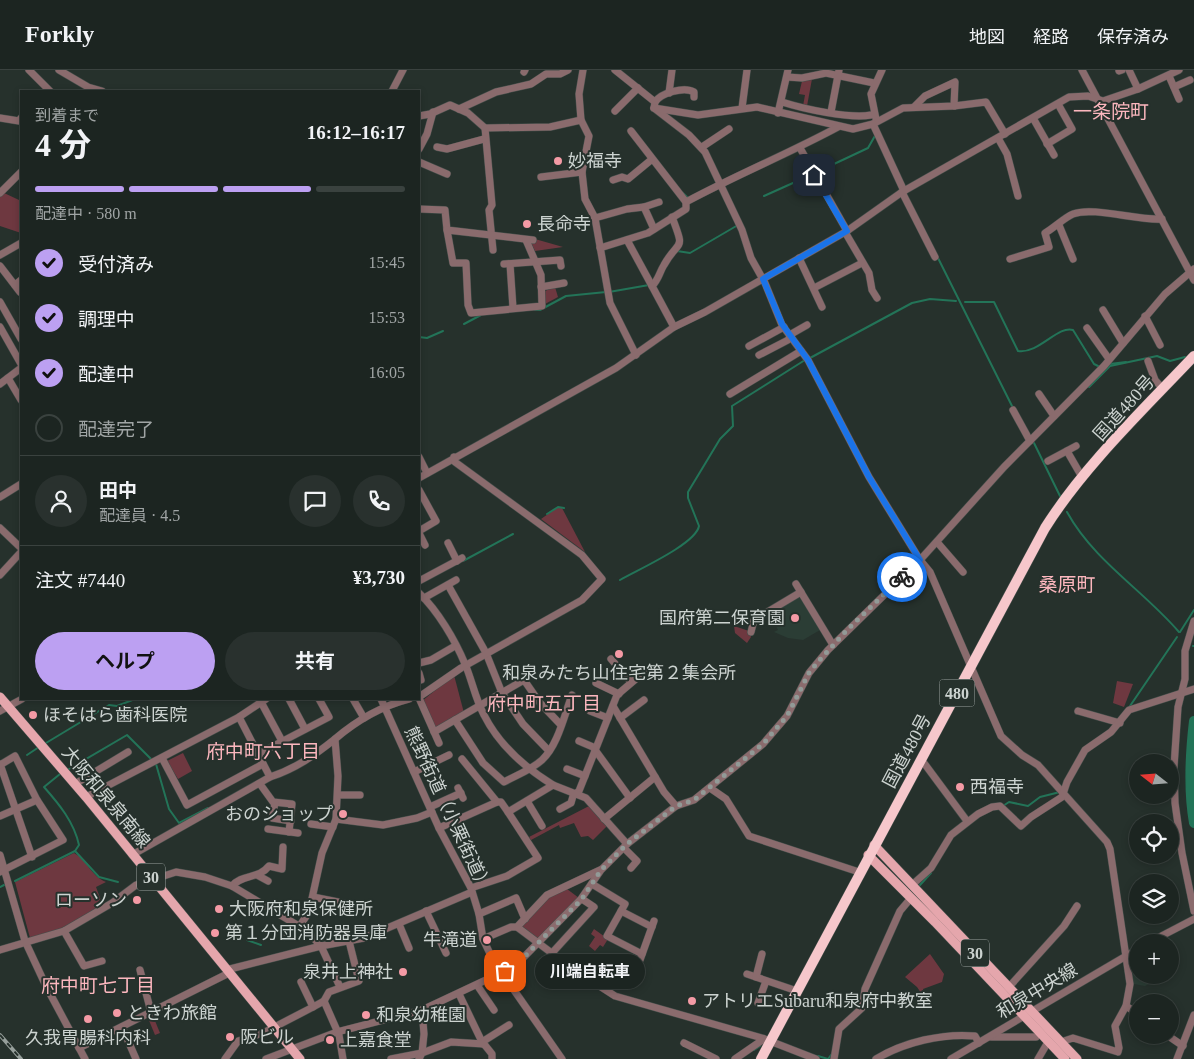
<!DOCTYPE html>
<html lang="ja">
<meta charset="utf-8">
<style>
body{margin:0;font-family:"Times New Roman","Noto Sans JP",serif;background:#29312e;color:#f1f3f6;height:100vh;display:flex;flex-direction:column;font-size:19px;white-space:nowrap}
*{box-sizing:border-box;margin:0}
p{font-size:16px;color:#a0a5a5}
.icon{flex:none;width:28px;height:28px;fill:none;stroke:currentColor;stroke-width:2;stroke-linecap:round;stroke-linejoin:round}
.map{position:relative;flex:1;overflow:hidden}
.drawer{position:absolute;left:20px;top:20px;width:400px;height:610px;display:flex;flex-direction:column;background:#1c2521;border-radius:0px;box-shadow:0 2px 8px #0003,0 0 0 1px #3a423f}
.drawer>*{flex:none}
.needle{width:32px;rotate:287deg}
.controls{position:absolute;left:1129px;top:684px;display:grid;gap:10px}
.controls a{display:grid;place-items:center;width:50px;height:50px;border-radius:50%;background:#1c2521;box-shadow:0 2px 8px #0003,0 0 0 1px #3a423f;font-size:25px}
.pin{position:absolute;display:grid;place-items:center;width:42px;height:42px;color:#fff;margin:-21px;border-radius:10px;box-shadow:0 2px 8px #0006}
.courier{position:absolute;display:grid;place-items:center;width:50px;height:50px;margin:-25px;border:4px solid #1a73e8;border-radius:50%;background:#fff;color:#222;box-shadow:0 1px 6px #0007}
.bubble{position:absolute;height:35px;border-radius:18px;background:#1c2521;box-shadow:0 2px 8px #0003,0 0 0 1px #3a423f;font-size:16px;font-weight:700;line-height:35px;text-align:center}
.headline em{font-style:normal;font-weight:700}
.headline div{display:flex;flex-direction:column-reverse}
.headline{display:flex;align-items:center;justify-content:space-between;height:85px;padding:0 15px}
h1{font-size:32px;font-weight:700;line-height:38px}
.bar{display:grid;grid-template-columns:repeat(4,1fr);gap:8px 5px;align-content:center;height:60px;padding:0 15px}
.bar i{height:6px;border-radius:4px;background:#3a423f}
.bar .on{background:#bca0f2}
.bar p{grid-column:span 4}
.line{display:flex;align-items:center;gap:12px;padding:0 15px;border-top:1px solid #3a423f}
.line div{flex:1}
.round{display:grid;place-items:center;flex:none;width:52px;height:52px;border-radius:26px;background:#29312e}
ol{padding:0 15px;list-style:none}
li{display:flex;align-items:center;gap:15px;height:55px}
li p{margin-inline-start:auto}
li .icon{padding:5px;border-radius:50%;background:#bca0f2;color:#111;stroke-width:4}
li:last-child{color:#a0a5a5}
li i{width:28px;height:28px;border:2px solid #3a423f;border-radius:50%}
.cta{display:flex;gap:10px;margin-top:auto;padding:10px 15px}
.cta a{flex:1;height:58px;border-radius:30px;background:#bca0f2;color:#111;font-size:20px;font-weight:700;line-height:58px;text-align:center}
.cta a+a{background:#29312e;color:#f1f3f6}
header{display:flex;align-items:center;gap:30px;box-sizing:border-box;height:70px;padding:0 25px;background:#1c2521;border-bottom:1px solid #3a423f}
header strong{font-size:24px}
nav{display:flex;gap:28px;margin-inline-start:auto;font-size:18px}
.map>svg:first-child{display:block}
.built{fill:#2b3d35}
.green{fill:#6e3840}
.lines{fill:none;stroke-linecap:round;stroke-linejoin:round}
.stream{stroke:#237458;stroke-width:2}
.river{stroke:#237458;stroke-width:10}
.minor-casing{stroke:#444e4a;stroke-width:8}
.major-casing{stroke:#444e4a;stroke-width:10}
.highway-casing{stroke:#444e4a;stroke-width:11}
.minor{stroke:#8a6b6d;stroke-width:7}
.major{stroke:#e5a6ac;stroke-width:9}
.highway{stroke:#f6c7cb;stroke-width:10}
.rail-casing{stroke:#969f9b;stroke-width:4}
.rail{stroke:#26312c;stroke-width:2;stroke-dasharray:5.5;stroke-linecap:butt}
.done{stroke:#929a97;stroke-width:5;stroke-dasharray:0 9}
.route{stroke:#1a73e8;stroke-width:6}
.poi-dot{fill:#f49aa5;stroke:#26312c;stroke-width:2}
.labels{text-anchor:middle;stroke-width:4;stroke-linejoin:round;paint-order:stroke}
.shield{fill:#26312c;stroke:#9aa29f;stroke-width:1}
.shield-label{font-size:16px;font-weight:bold;fill:#ccd3d0}
.poi-label{font-size:18px;fill:#ccd3d0;stroke:#26312c;text-anchor:start}
.street-label{font-size:18px;fill:#ccd3d0;stroke:#26312c}
.neighbourhood-label{font-size:19px;fill:#fcb7be;stroke:#26312c}
</style>
<header>
<strong>Forkly</strong>
<nav><a>地図</a><a>経路</a><a>保存済み</a></nav>
</header>
<div class="map">
<svg width="1194" height="989" viewBox="0 0 1194 989">
<rect width="100%" height="100%" fill="#26312c"/>
<!-- built -->
<g class="built">
<path d="M798,528H801L820,560L803,570L788,568L774,562L778,560L776,556L781,554L774,542Z"/>
<path d="M1137,889L1138,905H1161L1158,909L1145,916L1134,914L1132,912L1130,894Z"/>
</g>
<!-- green -->
<g class="green">
<path d="M812,9L807,36H803L805,25L799,24L802,11Z"/>
<path d="M2,122L19,130L21,129V163L0,156V124Z"/>
<path d="M535,169L563,177L535,181L531,173Z"/>
<path d="M555,217L558,227L545,234V221Z"/>
<path d="M558,437L562,438L585,482L541,449Z"/>
<path d="M734,556L749,561L751,567L747,573L735,563Z"/>
<path d="M454,605L464,643L435,660L422,631Z"/>
<path d="M1117,611L1133,614L1124,637L1113,633Z"/>
<path d="M183,683L192,701L178,709L167,691Z"/>
<path d="M589,736L607,756L593,770L588,766L581,767L574,753L560,758L559,755L531,770L529,767Z"/>
<path d="M74,783C87,790 91,806 106,812L96,817L103,836L64,858L30,868L15,812Z"/>
<path d="M567,819L579,828L539,871L522,856L548,827Z"/>
<path d="M594,859L608,869L603,877L600,875L595,881L589,876L595,867L591,864Z"/>
<path d="M551,884L559,890L547,905L542,900L538,904L535,901Z"/>
<path d="M930,884L944,904L942,912L923,919L925,929L917,917L905,907Z"/>
<path d="M562,893L571,900L555,913L550,908Z"/>
<path d="M153,946L160,963L155,965L148,948Z"/>
</g>
<g class="lines">
<!-- stream -->
<g class="stream">
<path d="M817,102L868,78L876,64"/>
<path d="M682,122L688,128"/>
<path d="M764,126L813,104"/>
<path d="M677,181L690,183L738,155"/>
<path d="M938,188L1013,338"/>
<path d="M609,222L649,215"/>
<path d="M965,232H994L1018,281C1039,284 1058,255 1073,260L1094,294L1100,297"/>
<path d="M535,240H540L566,226L606,222"/>
<path d="M464,254L481,245"/>
<path d="M419,267L427,268L443,261"/>
<path d="M810,288L912,233L930,229L956,231"/>
<path d="M1110,294L1126,292"/>
<path d="M1089,317L1110,296L1157,286L1170,291L1185,287"/>
<path d="M1034,373L1060,426"/>
<path d="M1067,442C1094,491 1143,520 1179,562"/>
<path d="M547,444L558,437L564,438"/>
<path d="M463,491L513,464"/>
<path d="M620,510C637,500 696,474 699,456L688,428V422L720,369L733,356L732,336L805,290"/>
<path d="M1180,562L1194,540"/>
<path d="M1193,576H1194"/>
<path d="M1130,636L1177,567"/>
<path d="M46,673L109,635L117,636L135,629"/>
<path d="M27,685L39,677"/>
<path d="M156,694L169,739L179,753L208,738"/>
<path d="M69,699L127,665L152,690"/>
<path d="M1003,736L1009,732L1028,736L1040,727L1060,722"/>
<path d="M75,781L99,807L118,812"/>
<path d="M15,811L75,781L79,775C74,752 59,734 44,717L60,704"/>
<path d="M920,815L931,803"/>
<path d="M0,817L4,815"/>
<path d="M247,870L261,875"/>
<path d="M754,980L760,976"/>
<path d="M818,986L828,989"/>
<path d="M828,989L831,985"/>
</g>
<!-- river -->
<path class="river" d="M1194,651C1190,685 1188,719 1194,753"/>
<!-- minor casing -->
<g class="minor-casing">
<g id="minor">
<path d="M29,0L50,21"/>
<path d="M59,0L88,17L102,21"/>
<path d="M615,0L655,32L654,38"/>
<path d="M1082,0L1194,210"/>
<path d="M1129,0L1138,19"/>
<path d="M1119,1L1122,0"/>
<path d="M524,2L525,0"/>
<path d="M1169,6L1179,29"/>
<path d="M787,7L802,8L826,3L874,13"/>
<path d="M1174,17L1190,10"/>
<path d="M392,21L403,0"/>
<path d="M669,23L672,0"/>
<path d="M655,32C661,23 684,16 694,22V27"/>
<path d="M782,32C804,39 850,49 871,45"/>
<path d="M914,37L925,26L955,12L954,36"/>
<path d="M654,38L689,65L705,82L742,160L751,188L765,213L782,255L808,290L869,407L920,490L930,502L1001,666L1022,685L1038,695L1107,772L1110,779L1130,914L1126,936L1115,956L1119,978L1118,982L1073,968L1061,972"/>
<path d="M654,38L698,45L757,37L853,59L873,54L903,38L954,36L986,32L1005,64"/>
<path d="M742,38L747,0"/>
<path d="M459,39L496,22L531,14L546,4H560L568,0"/>
<path d="M615,41L638,18"/>
<path d="M831,42L839,0"/>
<path d="M778,43L788,0"/>
<path d="M419,46L430,44L450,35L468,43L485,58L550,57L581,50L589,66L582,102L585,129L595,148L610,233L636,285"/>
<path d="M0,48L19,51L21,48"/>
<path d="M1033,48L1054,85"/>
<path d="M876,49L871,24L882,0"/>
<path d="M581,50L579,24L583,0"/>
<path d="M873,54L904,121"/>
<path d="M485,58L492,135L489,140L493,180"/>
<path d="M631,61L686,132C736,105 788,84 838,57"/>
<path d="M998,68L1007,84L1018,126"/>
<path d="M1047,74L1072,59L1058,34"/>
<path d="M437,77L447,79L484,69"/>
<path d="M702,77L729,59"/>
<path d="M800,78L847,161"/>
<path d="M419,79L427,64L433,42"/>
<path d="M419,92L447,104"/>
<path d="M541,107L582,102"/>
<path d="M613,110L622,107L628,109L651,90"/>
<path d="M902,122L935,187"/>
<path d="M0,123L21,102"/>
<path d="M419,139L445,140L447,160L533,170"/>
<path d="M672,147C686,183 679,168 664,195C659,203 659,209 652,216L674,257"/>
<path d="M595,148L627,139L644,137"/>
<path d="M1059,155L1073,189"/>
<path d="M654,159L644,137L659,132"/>
<path d="M447,160L453,193H466L468,235L471,243L542,236L541,205L526,170"/>
<path d="M845,162L869,203L872,220L877,228"/>
<path d="M627,170L652,216"/>
<path d="M600,178L648,163L686,139V132"/>
<path d="M0,185L21,173"/>
<path d="M799,188L822,237"/>
<path d="M1010,189L1049,177L1045,163C1054,158 1065,147 1073,144C1093,136 1138,151 1162,149"/>
<path d="M504,194L560,190L561,196"/>
<path d="M510,194L513,238"/>
<path d="M0,196L20,222"/>
<path d="M15,215L21,210"/>
<path d="M541,217L564,213"/>
<path d="M814,218L862,193"/>
<path d="M0,232L21,269"/>
<path d="M1103,240L1123,273"/>
<path d="M1145,246L1160,275"/>
<path d="M0,257L21,294"/>
<path d="M1087,258L1109,289"/>
<path d="M749,276L784,257"/>
<path d="M759,285L788,270L793,263L807,255"/>
<path d="M1148,291L1155,310L1163,319"/>
<path d="M8,308L21,330"/>
<path d="M0,314L21,298"/>
<path d="M730,324L801,281"/>
<path d="M1039,324L1054,346"/>
<path d="M1013,340L1030,371"/>
<path d="M1067,381L1082,407"/>
<path d="M419,387L427,403"/>
<path d="M1048,391L1076,376"/>
<path d="M419,408L616,298L674,257L705,242L847,161L902,122L1069,27L1088,26L1103,31L1138,19L1179,0"/>
<path d="M419,420L436,451L419,461"/>
<path d="M0,427L21,414"/>
<path d="M0,458L21,478"/>
<path d="M419,463L425,475"/>
<path d="M937,472L963,502"/>
<path d="M448,473L457,491"/>
<path d="M0,505L21,482"/>
<path d="M419,511L462,488"/>
<path d="M796,514L833,575"/>
<path d="M448,515L486,583L502,623L523,654L549,681"/>
<path d="M419,523C438,541 455,570 465,594C472,610 475,628 484,645C499,675 524,697 553,715"/>
<path d="M424,528L456,510"/>
<path d="M1194,551L1185,581V609L1178,637L1174,697L1175,733L1182,783L1194,841"/>
<path d="M751,562L754,550L801,522"/>
<path d="M611,589L631,612"/>
<path d="M419,593L431,590L455,576"/>
<path d="M419,603L421,610"/>
<path d="M596,613L619,624"/>
<path d="M419,627L461,598L582,530L602,509L582,485L455,392L454,387"/>
<path d="M419,628L439,673"/>
<path d="M289,629L305,659"/>
<path d="M353,629L364,648"/>
<path d="M381,629L439,758L471,818L479,844L483,869L493,890L562,989"/>
<path d="M261,632L282,671"/>
<path d="M613,636L664,722L676,736"/>
<path d="M0,641L22,629"/>
<path d="M590,641L608,648"/>
<path d="M1078,641L1120,653"/>
<path d="M239,647L270,707C295,699 315,685 335,669"/>
<path d="M620,648L644,630"/>
<path d="M455,650L483,693L504,712C517,705 531,700 542,690C558,675 564,646 572,625"/>
<path d="M434,662L524,610L540,633L561,655"/>
<path d="M579,671L593,677L630,728"/>
<path d="M258,684L329,647L319,629"/>
<path d="M162,688L187,735L263,694"/>
<path d="M462,689L497,732"/>
<path d="M921,689L967,751"/>
<path d="M0,694L32,787"/>
<path d="M0,695L15,686L37,730"/>
<path d="M567,699L585,706"/>
<path d="M414,702L449,685"/>
<path d="M75,714L128,682"/>
<path d="M260,714L273,732L292,734L289,762"/>
<path d="M458,718L463,728"/>
<path d="M710,718L726,729L749,766L859,802"/>
<path d="M338,725H360"/>
<path d="M86,727L239,647L266,629"/>
<path d="M527,731L542,756"/>
<path d="M275,733L272,748L291,751"/>
<path d="M430,737L461,723"/>
<path d="M560,739L571,733L573,726L579,721L617,625L644,602"/>
<path d="M0,746L37,730L63,770L0,802"/>
<path d="M336,749L383,755L417,748L432,742"/>
<path d="M604,749L655,707"/>
<path d="M311,754L333,757"/>
<path d="M439,758L497,732H501L508,742"/>
<path d="M268,759L298,763"/>
<path d="M624,778L637,791L631,798"/>
<path d="M0,785L25,871L46,916L85,989"/>
<path d="M132,785L270,707"/>
<path d="M257,805L268,811"/>
<path d="M592,814L625,834L607,866L642,884"/>
<path d="M912,815L931,798L951,765L978,744L992,737L1000,736L1021,756L1031,747L1062,727L1067,712L1085,680L1111,662L1129,640L1194,619"/>
<path d="M232,816C242,804 259,809 269,796L282,799L283,777"/>
<path d="M471,818L507,806L538,788L508,742L553,715L586,728L627,774"/>
<path d="M313,827L343,833"/>
<path d="M426,841L446,883"/>
<path d="M621,841L652,857"/>
<path d="M479,844L516,828L525,849"/>
<path d="M399,854L409,878"/>
<path d="M299,857L309,842L322,783L336,749L338,706L335,669C356,651 382,636 409,629"/>
<path d="M517,857L573,899L615,926L762,968L816,989"/>
<path d="M64,861L84,896L102,891"/>
<path d="M284,867L291,852"/>
<path d="M483,869L511,857H517L547,825L600,800"/>
<path d="M1150,872L1194,849"/>
<path d="M0,880L64,861L112,833L136,815L176,802L205,807L232,816L307,861L321,876L340,917"/>
<path d="M552,883L594,837L582,829"/>
<path d="M640,890L654,851"/>
<path d="M140,900L151,942"/>
<path d="M747,904L797,921"/>
<path d="M756,907L762,884"/>
<path d="M301,912L313,937"/>
<path d="M477,915L494,940"/>
<path d="M1008,918L1064,856L1077,836"/>
<path d="M459,924L483,974"/>
<path d="M324,931L339,965L343,989"/>
<path d="M758,933L766,911"/>
<path d="M1126,936L1138,944"/>
<path d="M122,957L136,989"/>
<path d="M1167,965L1183,976"/>
<path d="M991,967H1036"/>
<path d="M482,972L509,955"/>
<path d="M684,973L716,989"/>
<path d="M79,978L227,904L230,899L321,876L364,868L472,822"/>
<path d="M225,989L238,971L263,963L313,937L324,931L329,922L359,911L349,871"/>
<path d="M266,989L337,962L422,940L505,901L521,890L581,829L601,800L627,774L676,736L694,730L763,674L787,646L809,603L828,580L920,490L1004,397L1104,296L1165,224L1194,199"/>
<path d="M391,989L422,983L424,964L422,940"/>
<path d="M419,989L422,983L451,972L484,974L492,984V989"/>
<path d="M735,989L764,969"/>
<path d="M834,989L839,959L862,938L865,919L900,841L911,828"/>
<path d="M876,989C904,972 943,963 975,966L979,973"/>
<path d="M951,989L1138,879"/>
<path d="M1038,989L1048,972"/>
<path d="M1177,989L1194,945"/>
</g>
</g>
<!-- major casing -->
<g class="major-casing">
<g id="major">
<path d="M0,627L86,727L300,989"/>
<path d="M874,775L1077,989"/>
<path d="M868,785L935,852L1065,989"/>
</g>
</g>
<!-- highway casing -->
<g class="highway-casing">
<path id="highway" d="M761,989L1045,458C1084,396 1143,340 1194,286"/>
</g>
<!-- minor -->
<use href="#minor" class="minor"/>
<!-- major -->
<use href="#major" class="major"/>
<!-- highway -->
<use href="#highway" class="highway"/>
<!-- rail casing -->
<g class="rail-casing">
<path id="rail" d="M0,965L21,989"/>
</g>
<!-- rail -->
<use href="#rail" class="rail"/>
</g>
<g class="lines">
<!-- done -->
<path class="done" d="M505,901L521,890L581,830L601,800L627,774L676,736L694,730L763,674L787,646L809,603L817,593L847,560L902,507"/>
<!-- route -->
<path class="route" d="M814,105L847,161L763,209L782,254L808,290L869,407L920,490L902,507"/>
</g>
<!-- markers -->
<g class="poi-dot">
<circle cx="558" cy="91" r="5"/>
<circle cx="527" cy="154" r="5"/>
<circle cx="795" cy="548" r="5"/>
<circle cx="619" cy="584" r="5"/>
<circle cx="33" cy="645" r="5"/>
<circle cx="960" cy="717" r="5"/>
<circle cx="343" cy="744" r="5"/>
<circle cx="137" cy="830" r="5"/>
<circle cx="219" cy="839" r="5"/>
<circle cx="215" cy="863" r="5"/>
<circle cx="487" cy="870" r="5"/>
<circle cx="403" cy="902" r="5"/>
<circle cx="692" cy="931" r="5"/>
<circle cx="117" cy="943" r="5"/>
<circle cx="366" cy="945" r="5"/>
<circle cx="88" cy="949" r="5"/>
<circle cx="230" cy="967" r="5"/>
<circle cx="330" cy="970" r="5"/>
</g>
<g class="labels">
<!-- shield labels -->
<g class="shield">
<rect x="939.5" y="609.5" width="35" height="27" rx="4"/>
<rect x="137" y="793.5" width="28" height="27" rx="4"/>
<rect x="961" y="869.5" width="28" height="27" rx="4"/>
</g>
<g class="shield-label">
<text x="957" y="629">480</text>
<text x="151" y="813">30</text>
<text x="975" y="889">30</text>
</g>
<!-- poi labels -->
<g class="poi-label">
<text x="568" y="97">妙福寺</text>
<text x="537" y="160">長命寺</text>
<text x="785" y="554" text-anchor="end">国府第二保育園</text>
<text x="619" y="609" text-anchor="middle">和泉みたち山住宅第２集会所</text>
<text x="43" y="651">ほそはら歯科医院</text>
<text x="970" y="723">西福寺</text>
<text x="333" y="750" text-anchor="end">おのショップ</text>
<text x="127" y="836" text-anchor="end">ローソン</text>
<text x="229" y="845">大阪府和泉保健所</text>
<text x="225" y="869">第１分団消防器具庫</text>
<text x="477" y="876" text-anchor="end">牛滝道</text>
<text x="393" y="908" text-anchor="end">泉井上神社</text>
<text x="702" y="937">アトリエSubaru和泉府中教室</text>
<text x="127" y="949">ときわ旅館</text>
<text x="376" y="951">和泉幼稚園</text>
<text x="240" y="973">阪ビル</text>
<text x="88" y="974" text-anchor="middle">久我胃腸科内科</text>
<text x="340" y="976">上嘉食堂</text>
</g>
<!-- street labels -->
<g class="street-label">
<text transform="translate(1124 338) rotate(-48)" y="6">国道480号</text>
<text transform="translate(907 681) rotate(-62)" y="6">国道480号</text>
<text transform="translate(106 727) rotate(50)" y="6">大阪和泉泉南線</text>
<text transform="translate(448 739) rotate(65)" y="6">熊野街道（小栗街道）</text>
<text transform="translate(1037 921) rotate(-31)" y="6">和泉中央線</text>
</g>
<!-- neighbourhood labels -->
<g class="neighbourhood-label">
<text x="1111" y="48">一条院町</text>
<text x="1067" y="521">桑原町</text>
<text x="544" y="640">府中町五丁目</text>
<text x="263" y="688">府中町六丁目</text>
<text x="98" y="922">府中町七丁目</text>
</g>
</g>
</svg>
<div class="controls">
<a><svg class="needle" viewBox="-14 -14 28 28"><path d="M0-13l5 13h-10z" fill="#e53935"/><path d="M0 13l5-13h-10z" fill="#a0a5a5"/></svg></a>
<a><svg class="icon" aria-label="locate" viewBox="0 0 24 24"><circle cx="12" cy="12" r="6"/><path d="M12 2v4M12 18v4M2 12h4M18 12h4"/></svg></a>
<a><svg class="icon" aria-label="layers" viewBox="0 0 24 24"><path d="M12 4l9 5-9 5-9-5zM3 14l9 5 9-5"/></svg></a>
<a>+</a>
<a>−</a>
</div>
<div class="pin" style="left:505px;top:901px;background:#ea580c"><svg class="icon" aria-label="bag" viewBox="0 0 24 24"><path d="M5 8h14l-1 12H6zM9 8a3 3 0 0 1 6 0"/></svg></div>
<div class="pin" style="left:814px;top:105px;background:#1f2937"><svg class="icon" aria-label="home" viewBox="0 0 24 24"><path d="M3 11l9-7 9 7M6 9v11h12V9"/></svg></div>
<div class="courier" style="left:902px;top:507px"><svg class="icon" aria-label="bike" viewBox="0 0 24 24"><circle cx="6" cy="16" r="4"/><circle cx="18" cy="16" r="4"/><path d="M6 16l4-8h5l3 8M10 8l3 8H6M13 5h3"/></svg></div>
<div class="bubble" style="left:535px;top:884px;width:110px">川端自転車</div>
<section class="drawer">
<div class="headline"><div><h1>4 分</h1><p>到着まで</p></div><em>16:12–16:17</em></div>
<div class="bar"><i class="on"></i><i class="on"></i><i class="on"></i><i></i><p>配達中 · 580 m</p></div>
<ol>
<li><svg class="icon" aria-label="check" viewBox="0 0 24 24"><path d="M5 12l5 5 9-10"/></svg>受付済み<p>15:45</p></li>
<li><svg class="icon" aria-label="check" viewBox="0 0 24 24"><path d="M5 12l5 5 9-10"/></svg>調理中<p>15:53</p></li>
<li><svg class="icon" aria-label="check" viewBox="0 0 24 24"><path d="M5 12l5 5 9-10"/></svg>配達中<p>16:05</p></li>
<li><i></i>配達完了</li>
</ol>
<div class="line" style="height:90px"><a class="round"><svg class="icon" aria-label="person" viewBox="0 0 24 24"><circle cx="12" cy="8" r="4"/><path d="M4 21q1-7 8-7t8 7"/></svg></a><div><b>田中</b><p>配達員 · 4.5</p></div><a class="round"><svg class="icon" aria-label="chat" viewBox="0 0 24 24"><path d="M4 5h16v11H9l-5 4z"/></svg></a><a class="round"><svg class="icon" aria-label="phone" viewBox="0 0 24 24"><path d="M5 4h4l2 5-3 2q2 4 5 5l2-3 5 2v4C11 20 4 13 5 4z"/></svg></a></div>
<div class="line" style="height:65px"><div>注文 #7440</div><b>¥3,730</b></div>
<div class="cta"><a>ヘルプ</a><a>共有</a></div>
</section>
</div>
